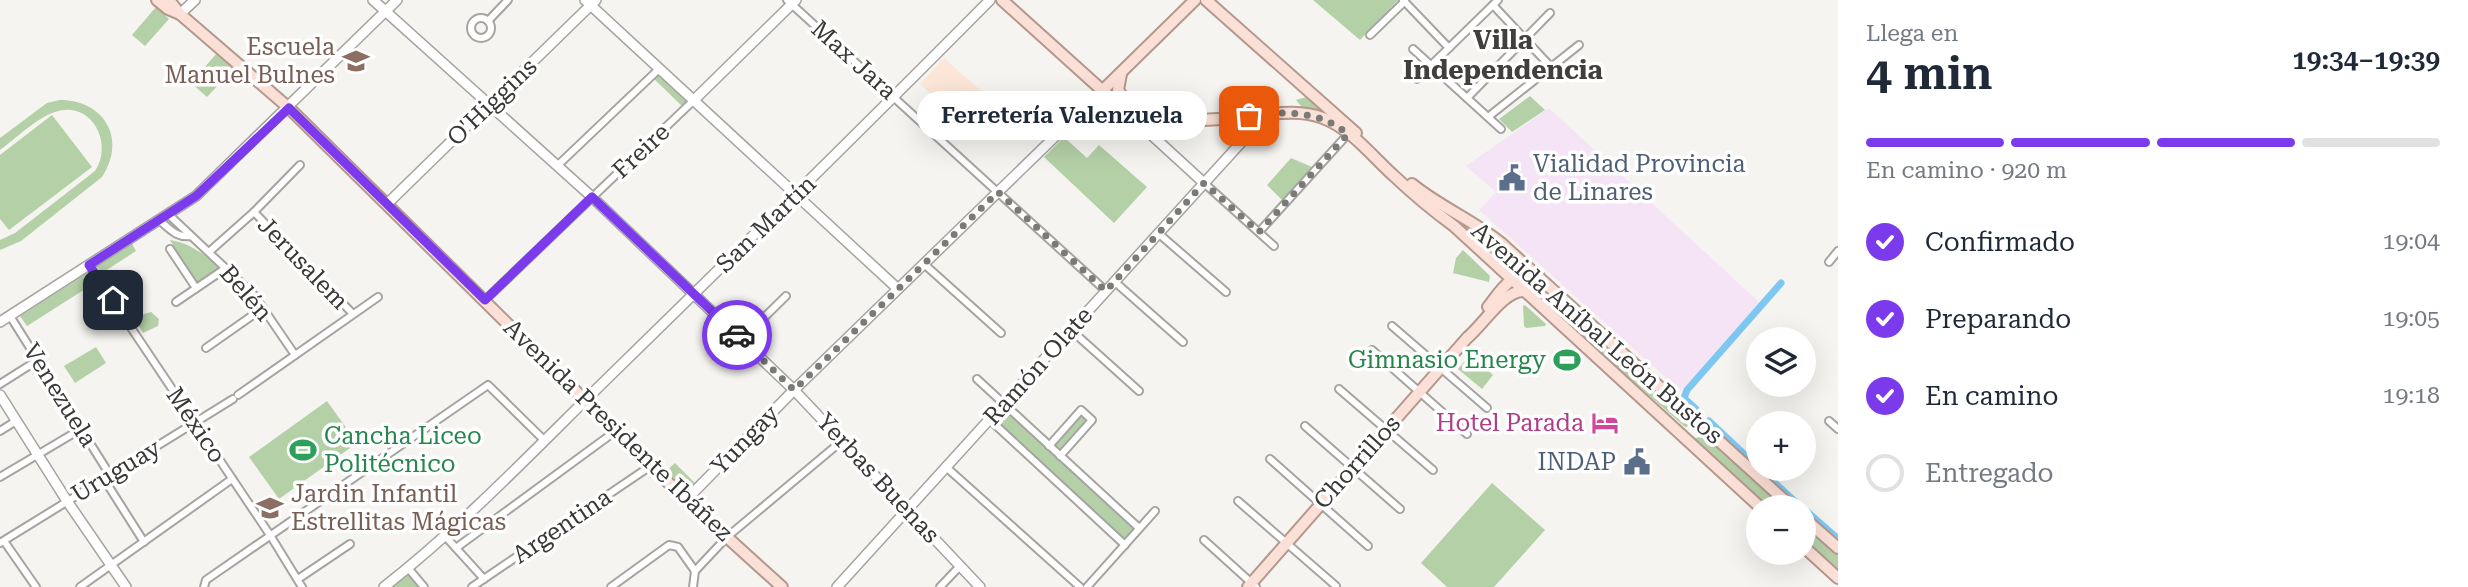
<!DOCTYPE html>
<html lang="es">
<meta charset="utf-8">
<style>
body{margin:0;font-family:"Roboto Serif",serif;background:#f2f2f3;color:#1f2937;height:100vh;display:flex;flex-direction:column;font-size:26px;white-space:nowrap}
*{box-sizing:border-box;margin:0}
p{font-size:23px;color:#747a83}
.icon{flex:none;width:38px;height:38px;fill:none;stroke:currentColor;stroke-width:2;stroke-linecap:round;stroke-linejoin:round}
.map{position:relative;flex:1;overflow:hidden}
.side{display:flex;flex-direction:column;background:#fff;width:630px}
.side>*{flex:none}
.tools{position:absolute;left:1746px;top:327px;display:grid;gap:14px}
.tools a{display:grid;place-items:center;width:70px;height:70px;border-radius:50%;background:#fff;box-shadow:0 7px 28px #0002;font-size:35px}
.pin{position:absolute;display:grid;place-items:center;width:60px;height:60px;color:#fff;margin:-30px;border-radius:14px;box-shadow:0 4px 10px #0006}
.courier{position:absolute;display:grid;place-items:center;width:70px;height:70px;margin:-35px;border:5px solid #7c3aed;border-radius:50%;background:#fff;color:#222;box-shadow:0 2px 9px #0007}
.bubble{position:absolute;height:49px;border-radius:24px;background:#fff;box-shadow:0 7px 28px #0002;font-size:23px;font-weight:600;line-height:49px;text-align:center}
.summary em{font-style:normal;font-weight:600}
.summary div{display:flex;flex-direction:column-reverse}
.summary{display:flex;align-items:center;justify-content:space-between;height:119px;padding:0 28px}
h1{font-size:46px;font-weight:600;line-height:52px}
.bar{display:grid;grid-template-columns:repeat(4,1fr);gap:10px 7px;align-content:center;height:84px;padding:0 28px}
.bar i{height:9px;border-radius:5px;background:#e0e1e3}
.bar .on{background:#7c3aed}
.bar p{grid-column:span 4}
ol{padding:0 28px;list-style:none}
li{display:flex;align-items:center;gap:21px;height:77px}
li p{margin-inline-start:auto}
li .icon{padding:7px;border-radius:50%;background:#7c3aed;color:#fff;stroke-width:4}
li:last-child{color:#747a83}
li i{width:38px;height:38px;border:4px solid #e0e1e3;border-radius:50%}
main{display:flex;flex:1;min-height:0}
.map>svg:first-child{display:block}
.industrial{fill:#f5e4f6}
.medical{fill:#fbe6d7}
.green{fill:#b4d0a7}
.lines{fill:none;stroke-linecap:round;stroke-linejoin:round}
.canal{stroke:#7ec7f2;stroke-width:7}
.street-casing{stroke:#a6a4a1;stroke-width:10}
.secondary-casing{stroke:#a6a4a1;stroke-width:12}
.primary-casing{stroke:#b5988d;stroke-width:14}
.street{stroke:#fff;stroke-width:6}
.secondary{stroke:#fff;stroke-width:9}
.primary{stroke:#fbe0d7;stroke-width:10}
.done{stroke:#7a7a77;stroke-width:7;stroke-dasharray:0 12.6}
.route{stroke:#7c3aed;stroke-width:9}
.labels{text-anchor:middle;stroke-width:7;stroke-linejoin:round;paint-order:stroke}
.education-label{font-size:24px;fill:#785e54;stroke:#fff;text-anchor:end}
.street-label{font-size:24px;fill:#383836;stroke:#fff}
.service-label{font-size:24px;fill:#4e5e75;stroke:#fff;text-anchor:start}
.leisure-label{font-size:24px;fill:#27864d;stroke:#fff;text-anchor:end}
.hotel-label{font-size:24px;fill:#b23c85;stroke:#fff;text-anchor:end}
.neighbourhood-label{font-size:26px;font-weight:bold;fill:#413f3c;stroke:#fff}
</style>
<main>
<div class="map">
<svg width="1838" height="587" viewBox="0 0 1838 587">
<rect width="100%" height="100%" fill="#f6f4f0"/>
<!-- industrial -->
<path class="industrial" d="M1549,108L1759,302L1681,391L1479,210L1496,192L1466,166Z"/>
<!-- medical -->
<path class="medical" d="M944,58L990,99L966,126L920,84Z"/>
<!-- green -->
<g class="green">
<path d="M1313,0H1398L1360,40Z"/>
<path d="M156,7L169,19L145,46L132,35Z"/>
<path d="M217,53L233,69L207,97L191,83Z"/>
<path d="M658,70L691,101L684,108L652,77Z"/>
<path d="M1310,96L1333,119L1306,112L1296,100Z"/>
<path d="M1530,96L1545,110L1512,132L1499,119Z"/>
<path d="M60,100C105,100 127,140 102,177L21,241L0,250V240L15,233L95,171C114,143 91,99 55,112C38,117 15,139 0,150V138L47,103Z"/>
<path d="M52,115L92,167L9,230L0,219V155Z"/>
<path d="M1064,137L1087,158L1099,145L1147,187L1114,223L1044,157Z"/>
<path d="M1291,158L1312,167L1282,200L1267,185Z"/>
<path d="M1463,226C1480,231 1514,257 1525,271L1512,274L1460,227Z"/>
<path d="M170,240C190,243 204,254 220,268L198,284L172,246L173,245Z"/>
<path d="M131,242L136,251L102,273L95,265Z"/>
<path d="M1463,250L1490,276L1489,282L1453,273L1456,258Z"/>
<path d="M87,273L93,284L27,326L20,316Z"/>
<path d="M1528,278L1691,422L1693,426L1685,427L1518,280Z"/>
<path d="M1525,305L1546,324L1545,326L1526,328L1524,326L1523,306Z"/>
<path d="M151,312L159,319L158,326L143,333L136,321L144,314Z"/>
<path d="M96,347L106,363L75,383L64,366Z"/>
<path d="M1470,355L1493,375L1482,389L1458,369Z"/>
<path d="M327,401L357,443L279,499L249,457Z"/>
<path d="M1010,411L1050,449L1081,414L1088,421L1058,456L1137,528L1125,543L998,425Z"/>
<path d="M1703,432L1786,507H1770L1693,439L1697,438Z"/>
<path d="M675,463L696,484L689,491L666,471Z"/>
<path d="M1492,483L1545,530L1494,587H1447L1421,563Z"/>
<path d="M1804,524L1838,555V569L1804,539Z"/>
<path d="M409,571L421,587H391Z"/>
</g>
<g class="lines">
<!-- canal -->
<g class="canal">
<path d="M1696,409L1684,398L1687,390L1781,283"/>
<path d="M1709,421L1759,468"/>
<path d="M1760,469L1802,508"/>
<path d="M1804,509L1838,539"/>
</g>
<!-- street casing -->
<g class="street-casing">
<g id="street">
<path d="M787,0L1106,291"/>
<path d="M1403,0L1449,48"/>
<path d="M1493,5L1551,67"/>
<circle cx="481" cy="28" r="10"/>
<path d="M488,21L508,0"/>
<path d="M1370,35L1405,1"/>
<path d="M1413,49L1501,129"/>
<path d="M1417,79L1498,0"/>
<path d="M1467,98L1550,13"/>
<path d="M1488,117L1579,45"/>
<path d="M557,166L659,69"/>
<path d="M1204,183L1274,246"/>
<path d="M254,212L353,314"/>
<path d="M168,214L254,295L295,355"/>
<path d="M159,220C170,229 176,238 191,236"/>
<path d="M1259,232L1348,134"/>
<path d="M1158,233L1226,292"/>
<path d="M170,249L196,288"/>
<path d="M209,252L254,212L300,165"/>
<path d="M1829,262L1838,251"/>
<path d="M924,264L1001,333"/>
<path d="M89,265L270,535L302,587"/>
<path d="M1115,282L1183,342"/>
<path d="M485,300L693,101"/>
<path d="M176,302L226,268"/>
<path d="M10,316L110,475"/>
<path d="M1392,326L1487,408"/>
<path d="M1071,330L1139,391"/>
<path d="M742,339L786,296"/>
<path d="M206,348L263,308"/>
<path d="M1372,350L1467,434"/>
<path d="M977,379L1139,528"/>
<path d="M0,384L38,360"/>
<path d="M1339,389L1433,470"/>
<path d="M238,395L378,297"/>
<path d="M989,419L1125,545"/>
<path d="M1829,421L1838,429"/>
<path d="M1305,426L1400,509"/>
<path d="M0,431L16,421"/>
<path d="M1049,446L1081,410L1092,420L1060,456"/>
<path d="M1270,459L1368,546"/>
<path d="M946,467L1080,587"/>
<path d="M0,477L81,429"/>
<path d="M104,479L144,542"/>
<path d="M1238,501L1336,586"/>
<path d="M445,536L484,579"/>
<path d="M1204,540L1256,587"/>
<path d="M4,541L36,587"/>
<path d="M0,543L233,399"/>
<path d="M456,548L617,430"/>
<path d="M408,568L424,587"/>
<path d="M695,571L727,537L843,440"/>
<path d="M298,579L350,544"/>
<path d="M80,587L232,479"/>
<path d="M204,587L206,580L488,385L544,440"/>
<path d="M472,587L652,465"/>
<path d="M611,587L669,545L678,547L695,571"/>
<path d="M693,587L695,571"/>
<path d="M940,587L960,566"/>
<path d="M1087,587L1155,511"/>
</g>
</g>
<!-- secondary casing -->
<g class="secondary-casing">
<g id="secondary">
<path d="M373,0L592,197L794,390L980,587"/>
<path d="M585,0L898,289"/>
<path d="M180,14L195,0"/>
<path d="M693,101L796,0"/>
<path d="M1120,106L1204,183"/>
<path d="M387,204L596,0"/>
<path d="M0,322L196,196L397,0"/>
<path d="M0,395L67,501L126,587"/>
<path d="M686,500L794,390L1103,90"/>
<path d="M384,587C467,522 541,443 616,370C742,247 867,124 990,0"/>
<path d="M837,587L1267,114"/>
</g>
</g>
<!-- primary casing -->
<g class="primary-casing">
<g id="primary">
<path d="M157,0L168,9L180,14"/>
<path d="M169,0L180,14L289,108L686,500L782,587"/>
<path d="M1002,0L1114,101C1160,125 1199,122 1249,116C1273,114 1299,109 1323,118C1350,128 1372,156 1393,175C1412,193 1432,210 1454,226L1761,508"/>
<path d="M1206,0L1356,133"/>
<path d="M1121,74L1118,90L1129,106"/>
<path d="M1103,90L1195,0"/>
<path d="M1412,184C1440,207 1473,220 1501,243L1793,508"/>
<path d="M1488,307C1502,289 1512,270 1538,275"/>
<path d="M1804,518L1838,548"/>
<path d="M1804,547L1838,578"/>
<path d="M1248,587L1467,338C1483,325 1504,290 1524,291"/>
</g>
</g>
<!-- street -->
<use href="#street" class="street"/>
<!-- secondary -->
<use href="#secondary" class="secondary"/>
<!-- primary -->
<use href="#primary" class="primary"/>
</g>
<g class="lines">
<!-- done -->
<path class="done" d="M737,335L794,390L998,192L1106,291L1204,183L1259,232L1348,134C1318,110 1285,111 1249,116"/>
<!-- route -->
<path class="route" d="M113,300L89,265L196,196L289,108L485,300L592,197L737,335"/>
</g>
<!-- icons -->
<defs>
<g id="school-bare" transform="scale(2.1)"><path d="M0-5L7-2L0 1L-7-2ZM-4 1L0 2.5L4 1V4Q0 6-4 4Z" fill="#8d6e63" stroke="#fff" stroke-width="2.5" paint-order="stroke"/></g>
<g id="civic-bare" transform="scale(2.1)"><path d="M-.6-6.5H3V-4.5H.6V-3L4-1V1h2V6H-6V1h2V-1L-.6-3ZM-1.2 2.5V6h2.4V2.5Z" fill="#5c6f8a" stroke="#fff" stroke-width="2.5" paint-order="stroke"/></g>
<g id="stadium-bare" transform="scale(2.1)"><path d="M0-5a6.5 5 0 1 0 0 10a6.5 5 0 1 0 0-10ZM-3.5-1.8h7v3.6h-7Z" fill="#2e9e5b" stroke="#fff" stroke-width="2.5" paint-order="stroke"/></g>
<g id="hotel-bare" transform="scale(2.1)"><path d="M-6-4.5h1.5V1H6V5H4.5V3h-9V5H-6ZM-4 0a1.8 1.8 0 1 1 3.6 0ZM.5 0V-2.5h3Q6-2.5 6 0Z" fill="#d1479c" stroke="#fff" stroke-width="2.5" paint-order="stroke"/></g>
</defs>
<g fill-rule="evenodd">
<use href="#school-bare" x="356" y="61"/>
<use href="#civic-bare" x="1512" y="178"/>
<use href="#stadium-bare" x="1567" y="360"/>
<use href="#hotel-bare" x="1605" y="423"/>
<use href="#stadium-bare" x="303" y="450"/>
<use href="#civic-bare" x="1637" y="462"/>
<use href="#school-bare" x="270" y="508"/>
</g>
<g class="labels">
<!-- education labels -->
<g class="education-label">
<text x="335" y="55">Escuela<tspan x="335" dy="28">Manuel Bulnes</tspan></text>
<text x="291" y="502" text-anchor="start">Jardin Infantil<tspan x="291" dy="28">Estrellitas Mágicas</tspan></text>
</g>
<!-- street labels -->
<g class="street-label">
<text transform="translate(854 60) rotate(42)" y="8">Max Jara</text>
<text transform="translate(492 102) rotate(-44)" y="8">O'Higgins</text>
<text transform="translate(641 151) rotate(-43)" y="8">Freire</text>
<text transform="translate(766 224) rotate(-44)" y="8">San Martín</text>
<text transform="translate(303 263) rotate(46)" y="8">Jerusalem</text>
<text transform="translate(246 293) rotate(49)" y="8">Belén</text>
<text transform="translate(1597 333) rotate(41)" y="8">Avenida Aníbal León Bustos</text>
<text transform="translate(1038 366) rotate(-48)" y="8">Ramón Olate</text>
<text transform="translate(60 395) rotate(58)" y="8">Venezuela</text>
<text transform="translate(196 425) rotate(56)" y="8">México</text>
<text transform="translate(618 430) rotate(44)" y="8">Avenida Presidente Ibáñez</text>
<text transform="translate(745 440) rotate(-46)" y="8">Yungay</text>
<text transform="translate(1357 462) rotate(-48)" y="8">Chorrillos</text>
<text transform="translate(116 471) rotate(-31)" y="8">Uruguay</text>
<text transform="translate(878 478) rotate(47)" y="8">Yerbas Buenas</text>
<text transform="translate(562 526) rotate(-34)" y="8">Argentina</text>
</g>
<!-- service labels -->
<g class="service-label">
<text x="1533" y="172">Vialidad Provincia<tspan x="1533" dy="28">de Linares</tspan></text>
<text x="1616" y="470" text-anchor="end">INDAP</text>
</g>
<!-- leisure labels -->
<g class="leisure-label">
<text x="1546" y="368">Gimnasio Energy</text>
<text x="324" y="444" text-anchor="start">Cancha Liceo<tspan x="324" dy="28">Politécnico</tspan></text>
</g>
<!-- hotel labels -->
<g class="hotel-label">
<text x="1584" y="431">Hotel Parada</text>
</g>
<!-- neighbourhood labels -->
<g class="neighbourhood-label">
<text x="1503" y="49">Villa<tspan x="1503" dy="30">Independencia</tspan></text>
</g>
</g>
</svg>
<div class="tools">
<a><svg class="icon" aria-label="layers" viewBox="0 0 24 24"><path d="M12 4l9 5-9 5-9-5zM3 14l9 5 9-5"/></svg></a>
<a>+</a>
<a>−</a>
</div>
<div class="pin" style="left:1249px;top:116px;background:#ea580c"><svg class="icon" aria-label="bag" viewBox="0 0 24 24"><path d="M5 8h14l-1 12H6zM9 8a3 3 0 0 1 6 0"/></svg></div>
<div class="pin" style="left:113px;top:300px;background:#1f2937"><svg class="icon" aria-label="home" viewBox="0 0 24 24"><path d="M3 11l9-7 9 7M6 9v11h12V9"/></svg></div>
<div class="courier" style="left:737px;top:335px"><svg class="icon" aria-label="car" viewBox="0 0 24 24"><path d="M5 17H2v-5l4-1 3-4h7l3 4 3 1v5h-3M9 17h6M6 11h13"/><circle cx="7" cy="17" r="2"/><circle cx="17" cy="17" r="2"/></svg></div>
<div class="bubble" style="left:917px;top:91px;width:290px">Ferretería Valenzuela</div>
</div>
<section class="side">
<div class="summary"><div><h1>4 min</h1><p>Llega en</p></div><em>19:34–19:39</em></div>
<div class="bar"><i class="on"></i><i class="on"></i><i class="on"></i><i></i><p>En camino · 920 m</p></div>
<ol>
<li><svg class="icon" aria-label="check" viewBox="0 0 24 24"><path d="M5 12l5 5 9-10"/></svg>Confirmado<p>19:04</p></li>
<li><svg class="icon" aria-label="check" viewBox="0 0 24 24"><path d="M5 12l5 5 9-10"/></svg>Preparando<p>19:05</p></li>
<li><svg class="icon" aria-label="check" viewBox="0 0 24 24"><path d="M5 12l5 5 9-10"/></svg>En camino<p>19:18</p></li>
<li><i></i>Entregado</li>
</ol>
</section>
</main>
